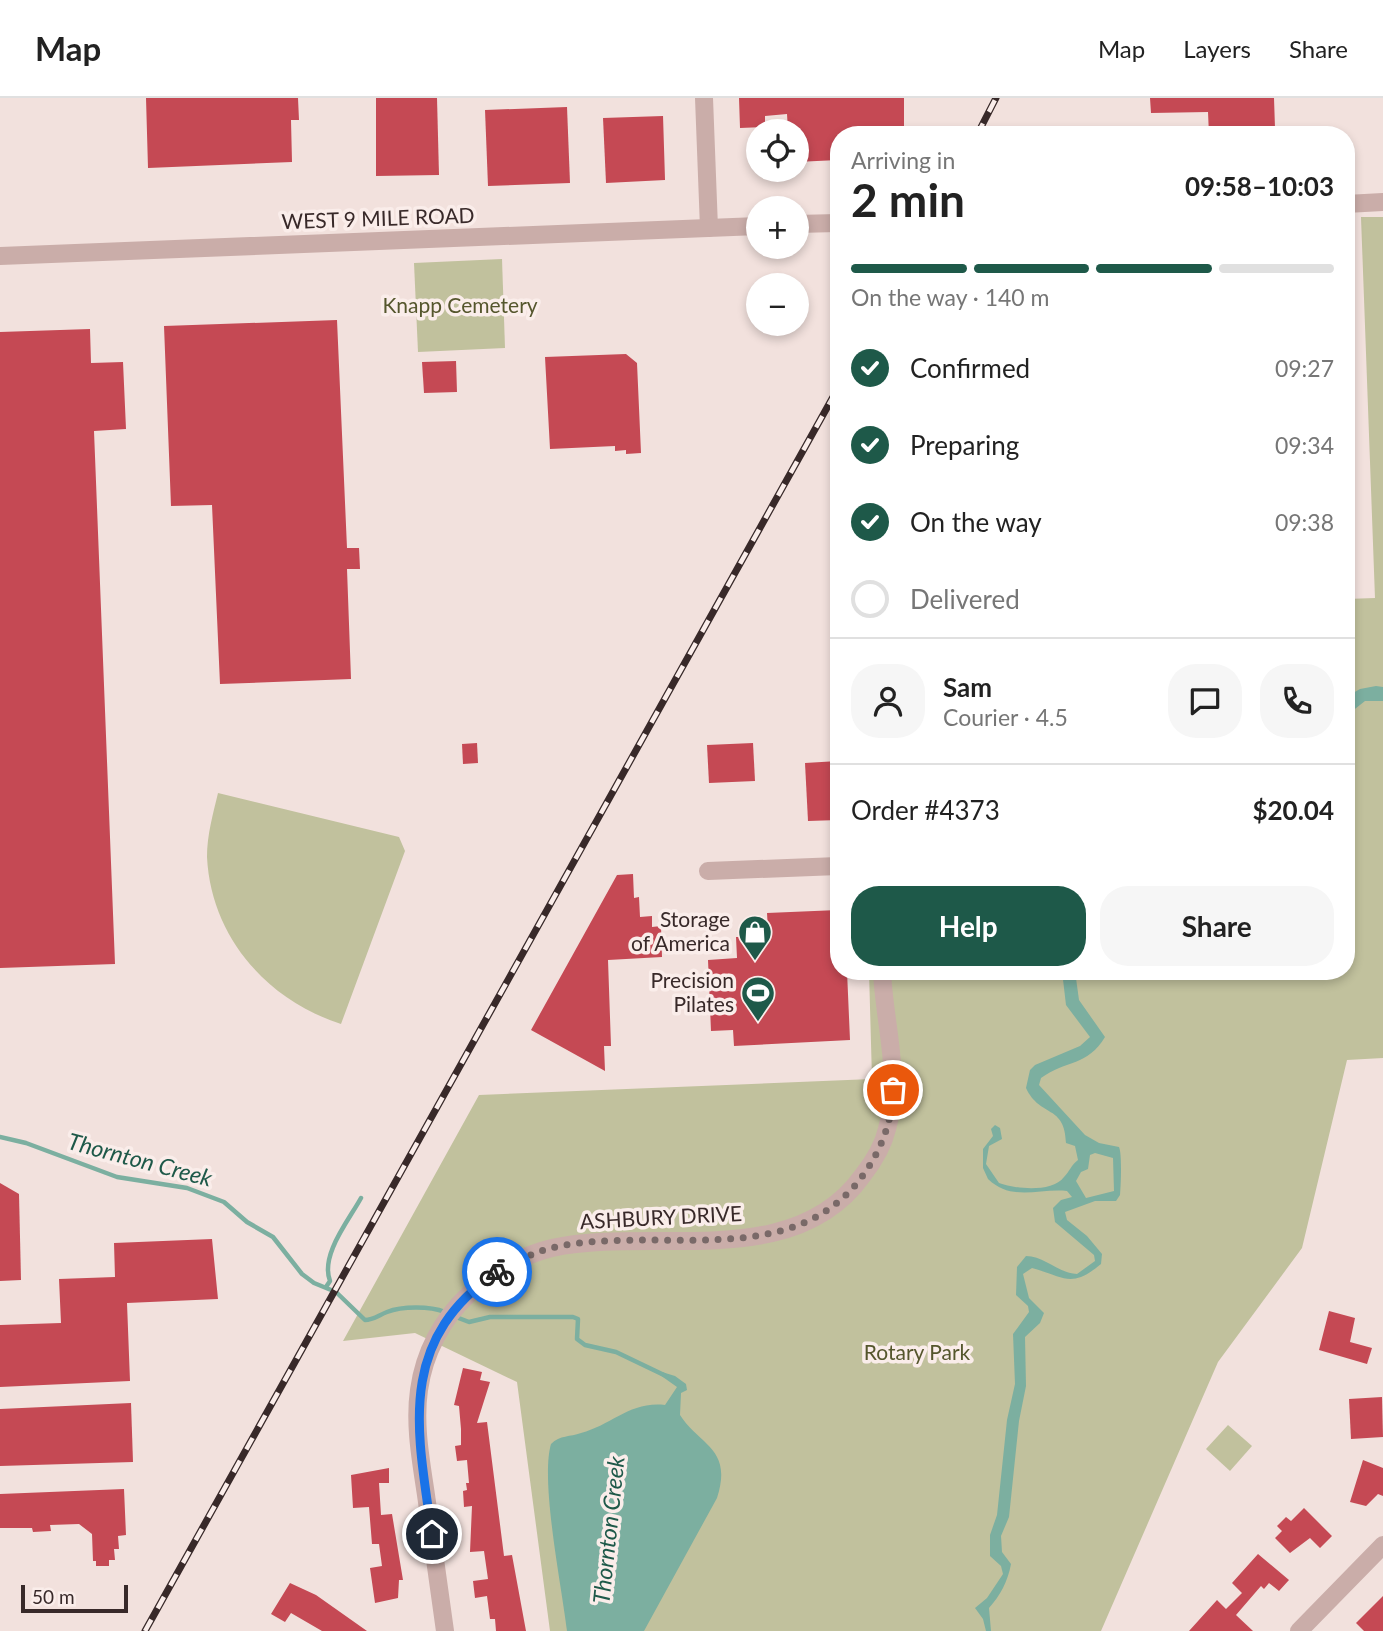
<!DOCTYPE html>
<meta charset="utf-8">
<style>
body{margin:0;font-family:Lato,sans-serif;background:#f6f6f6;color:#222;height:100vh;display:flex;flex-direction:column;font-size:26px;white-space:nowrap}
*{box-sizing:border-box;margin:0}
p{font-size:23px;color:#767676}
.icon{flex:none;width:38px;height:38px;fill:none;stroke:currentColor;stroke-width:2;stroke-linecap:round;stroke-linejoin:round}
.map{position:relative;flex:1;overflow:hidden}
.drawer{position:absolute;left:830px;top:28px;width:525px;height:854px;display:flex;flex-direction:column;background:#fff;border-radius:28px;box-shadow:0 4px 10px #0003}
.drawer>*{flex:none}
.controls{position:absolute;left:746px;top:21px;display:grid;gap:14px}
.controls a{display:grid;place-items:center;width:63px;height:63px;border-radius:50%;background:#fff;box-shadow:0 4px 10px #0003;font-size:35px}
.scale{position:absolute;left:21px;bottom:18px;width:107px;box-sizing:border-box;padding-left:7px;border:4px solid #382929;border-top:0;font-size:19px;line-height:24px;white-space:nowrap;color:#382929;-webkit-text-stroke:5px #faedea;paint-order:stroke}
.pin{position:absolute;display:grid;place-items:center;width:60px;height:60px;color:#fff;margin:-30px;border:4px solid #fff;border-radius:50%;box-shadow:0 2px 7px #0007}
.courier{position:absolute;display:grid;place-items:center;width:70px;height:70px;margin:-35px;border:5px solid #1a73e8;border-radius:50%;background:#fff;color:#222;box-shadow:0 2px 9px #0007}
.head em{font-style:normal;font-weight:700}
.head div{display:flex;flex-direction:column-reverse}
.head{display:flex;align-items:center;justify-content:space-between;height:119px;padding:0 21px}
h1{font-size:46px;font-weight:700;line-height:52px}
.bar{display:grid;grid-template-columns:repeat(4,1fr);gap:10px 7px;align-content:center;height:84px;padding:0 21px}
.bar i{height:9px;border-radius:5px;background:#e0e0e0}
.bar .selected{background:#1e5949}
.bar p{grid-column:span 4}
.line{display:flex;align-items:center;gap:18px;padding:0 21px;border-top:2px solid #e0e0e0}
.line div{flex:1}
.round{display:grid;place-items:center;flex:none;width:74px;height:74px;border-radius:28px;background:#f6f6f6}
ol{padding:0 21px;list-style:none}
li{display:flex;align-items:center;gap:21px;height:77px}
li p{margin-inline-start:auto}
li .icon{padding:7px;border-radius:50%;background:#1e5949;color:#fff;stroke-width:4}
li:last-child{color:#767676}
li i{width:38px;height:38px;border:4px solid #e0e0e0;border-radius:50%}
.action{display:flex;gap:14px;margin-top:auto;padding:14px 21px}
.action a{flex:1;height:80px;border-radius:28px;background:#1e5949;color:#fff;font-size:28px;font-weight:700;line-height:80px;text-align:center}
.action a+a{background:#f6f6f6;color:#222}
header{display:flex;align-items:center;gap:42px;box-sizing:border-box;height:98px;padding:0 35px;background:#fff;border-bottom:2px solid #e0e0e0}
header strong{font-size:33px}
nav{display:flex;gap:38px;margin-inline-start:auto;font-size:24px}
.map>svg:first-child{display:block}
.green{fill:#c1c19d}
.water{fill:#7cafa0;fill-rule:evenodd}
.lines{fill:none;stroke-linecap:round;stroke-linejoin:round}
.stream{stroke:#7cafa0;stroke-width:4.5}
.building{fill:#c54954}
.minor{stroke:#caada9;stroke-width:18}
.rail-casing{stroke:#382929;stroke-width:7}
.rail{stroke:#faedea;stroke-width:4.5;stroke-dasharray:13;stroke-linecap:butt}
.done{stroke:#796968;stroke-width:7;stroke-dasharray:0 12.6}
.route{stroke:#1a73e8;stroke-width:9}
.labels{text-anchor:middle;stroke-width:7;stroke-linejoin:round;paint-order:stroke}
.street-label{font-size:21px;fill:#382929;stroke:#faedea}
.park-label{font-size:21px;fill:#55562d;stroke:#faedea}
.poi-label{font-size:21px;fill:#382929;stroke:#faedea;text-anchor:end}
.water-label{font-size:23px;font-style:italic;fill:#1e5949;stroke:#faedea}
</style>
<header>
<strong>Map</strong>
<nav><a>Map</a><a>Layers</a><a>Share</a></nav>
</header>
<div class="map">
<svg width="1383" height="1533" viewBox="0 0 1383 1533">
<rect width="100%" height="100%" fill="#f2e1dd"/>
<!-- green -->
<g class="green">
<path d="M1361,119H1383V960L1347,962L1302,1150L1218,1264L1101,1533H550L517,1284L415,1235L343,1243L479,997L872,981L869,873H1346V501L1375,500Z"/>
<path d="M502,161L505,250L418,254L414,165Z"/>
<path d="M218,695L399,739L405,753L341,926C267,902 211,839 207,759C207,737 213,716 218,695Z"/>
<path d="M1228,1327L1252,1348L1230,1373L1206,1351Z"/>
</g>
<!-- water -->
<g class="water">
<path d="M1376,588L1383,589V603H1365L1346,618V599L1360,591Z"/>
<path d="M1062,873H1075L1079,902L1105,939C1088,968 1066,962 1041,980L1039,987L1085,1037L1099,1045L1119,1049C1122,1055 1121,1087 1120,1097L1116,1103H1095L1065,1114L1067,1122L1087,1138L1102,1156L1101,1166C1071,1191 1065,1179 1032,1170L1023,1176L1029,1200L1044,1215L1040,1225L1025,1239L1026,1288L1019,1323L1009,1419L1001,1438L1002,1454L1011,1466C1008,1483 1000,1498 989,1510L991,1533H986L983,1521L975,1510L987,1500L1003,1476L1001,1468L990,1458V1437L997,1417L1007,1322L1015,1286L1013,1236L1029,1214L1028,1208L1016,1197L1017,1169L1026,1158C1044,1158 1058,1175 1077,1176L1095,1163L1094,1157L1055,1124L1053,1110L1061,1102L1072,1099L1067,1093C1039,1090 1012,1104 988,1081L983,1070V1051L993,1038L991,1031L995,1027L1000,1030L1002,1041L989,1048L986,1066L999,1085C1015,1091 1052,1095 1064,1079C1070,1073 1071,1067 1078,1062L1075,1048L1066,1045C1065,1006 1040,1020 1026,990L1030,972L1035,967L1080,948L1090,939L1066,907ZM1095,1055L1113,1060L1114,1093L1086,1100L1076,1083L1081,1074L1088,1071L1090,1057Z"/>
<path d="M662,1274L675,1278L686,1286L687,1292L681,1295L680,1317C700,1348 733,1350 717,1400L644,1533H567C562,1490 540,1383 551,1346C560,1337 570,1339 581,1335C612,1327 630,1303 665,1307L677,1289L660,1277Z"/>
</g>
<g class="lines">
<!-- stream -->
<g class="stream">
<path d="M0,1039L26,1045L117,1079L187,1090L224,1104L247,1124L273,1139L302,1176L314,1185L336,1194L365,1222C373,1222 379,1217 387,1214C402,1208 430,1208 445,1214"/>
<path d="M326,1189L330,1183C320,1157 349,1122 361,1100"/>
<path d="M456,1219L469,1224L490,1219H573L578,1221L577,1241L585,1247L616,1254L664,1277"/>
</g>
</g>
<!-- building -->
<g class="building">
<path d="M146,0H298L299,22H291L292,64L148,70Z"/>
<path d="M376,0H437L439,77L376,78Z"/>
<path d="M739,0H904V30H886V37H838V62L796,64V33H788L787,16L765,18V29L740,30Z"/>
<path d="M1150,0H1274L1275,30H1270V37H1209L1208,14L1151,15Z"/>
<path d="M567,9L570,85L488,88L485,12Z"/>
<path d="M663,18L665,82L606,85L603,20Z"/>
<path d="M337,222L347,450H359L360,471H347L351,581L220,586L212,407L171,408L164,228Z"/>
<path d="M90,231L91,265L123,264L126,331L94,333L115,866L0,870V234Z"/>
<path d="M626,256L637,265L641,355L626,356V352L615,353V348L550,351L545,259Z"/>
<path d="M456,263L457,294L424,295L422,264Z"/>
<path d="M477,645L478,665L463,666L462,646Z"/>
<path d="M753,645L755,683L709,685L707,647Z"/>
<path d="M838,663V722L808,723L805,665Z"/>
<path d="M633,776L634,800L639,799L640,819L652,818V829L661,828L662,859L608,862L611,948H604L605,973L531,932L617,777Z"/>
<path d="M838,812V873H847L850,942L734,948L733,932L711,933L708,862L737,860L736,839H745L744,834L768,832L767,815Z"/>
<path d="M0,1085L19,1096L21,1182L0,1183Z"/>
<path d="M212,1141L218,1201L127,1205L130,1283L0,1289V1227L61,1225L59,1181L115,1179L114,1145Z"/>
<path d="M1329,1213L1355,1220L1350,1244L1372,1250L1367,1266L1319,1252Z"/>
<path d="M463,1270L482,1274L480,1282L490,1284L477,1325L487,1324L504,1458L512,1457L526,1533H496L495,1521H490L487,1498L475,1500L473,1483L488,1481L484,1453L470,1454L472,1408L464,1409L463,1393L467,1392L466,1385H469L467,1362L457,1363L455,1348L461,1347V1331L459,1308L454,1307Z"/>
<path d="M1382,1299L1383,1339L1351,1341L1349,1301Z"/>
<path d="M131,1305L133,1364L0,1368V1311Z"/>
<path d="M1363,1362L1383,1370V1398L1378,1396L1366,1408L1350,1404Z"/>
<path d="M389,1370V1385H379L381,1417L392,1416L403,1482H399L398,1500L375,1505L370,1470L382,1468L379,1446H372L369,1409L353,1410L351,1377Z"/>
<path d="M124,1391L126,1437L118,1438L119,1451H114L115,1462H109V1468H96V1463H93L92,1436L79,1426L50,1427L51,1433L33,1434L32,1430H0V1396Z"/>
<path d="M1304,1410L1332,1438L1320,1450L1310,1440L1290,1455L1275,1440L1282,1433L1277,1428L1286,1419L1291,1423Z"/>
<path d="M1258,1456L1289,1482L1279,1493L1269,1485L1264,1491L1261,1488L1236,1517L1253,1533H1189L1217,1502L1226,1511L1242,1495L1232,1485Z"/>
<path d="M290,1485L316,1497L367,1533H322L291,1515L285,1524L271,1516Z"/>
<path d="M1383,1498V1533H1364L1356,1525Z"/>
</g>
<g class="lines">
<!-- minor -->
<g class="minor">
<path d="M704,0L709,130"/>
<path d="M1346,106L1383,104"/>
<path d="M796,126L838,125"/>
<path d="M0,158L758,128"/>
<path d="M708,773L838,768"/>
<path d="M445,1533C439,1488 432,1442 426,1397C421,1363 414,1327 419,1292C424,1255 442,1221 469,1196C491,1175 522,1157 552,1150C653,1128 794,1175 863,1077C874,1063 883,1048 887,1031C902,979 884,925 882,873"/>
<path d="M1299,1533L1383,1447"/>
</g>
<!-- rail casing -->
<g class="rail-casing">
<g id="rail">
<path d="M977,37L996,0"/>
<path d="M145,1533L838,290"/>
</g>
</g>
<!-- rail -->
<use href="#rail" class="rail"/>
</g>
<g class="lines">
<!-- done -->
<path class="done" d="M497,1174C514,1165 532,1155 551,1150C655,1125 792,1177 864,1076C882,1050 892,1023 893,992"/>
<!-- route -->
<path class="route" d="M432,1436C417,1332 396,1243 497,1174"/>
</g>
<!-- icons -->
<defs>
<g id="shop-pin" transform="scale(1.75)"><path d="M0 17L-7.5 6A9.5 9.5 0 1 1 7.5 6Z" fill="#1e5949" stroke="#faedea"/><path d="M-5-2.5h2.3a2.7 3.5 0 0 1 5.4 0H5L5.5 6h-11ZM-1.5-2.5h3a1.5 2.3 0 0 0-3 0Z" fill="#fff"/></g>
<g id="stadium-pin" transform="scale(1.75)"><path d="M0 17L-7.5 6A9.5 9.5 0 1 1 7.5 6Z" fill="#1e5949" stroke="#faedea"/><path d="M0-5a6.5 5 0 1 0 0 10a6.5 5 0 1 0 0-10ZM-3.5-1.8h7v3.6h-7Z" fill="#fff"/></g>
</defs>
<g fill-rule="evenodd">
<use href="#shop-pin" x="755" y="834"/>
<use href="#stadium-pin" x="758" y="895"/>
</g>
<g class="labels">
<!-- street labels -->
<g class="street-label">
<text transform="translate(378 121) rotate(-2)" y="7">WEST 9 MILE ROAD</text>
<text transform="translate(661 1120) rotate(-3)" y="7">ASHBURY DRIVE</text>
</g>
<!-- park labels -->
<g class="park-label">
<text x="460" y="215">Knapp Cemetery</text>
<text x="917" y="1262">Rotary Park</text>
</g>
<!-- poi labels -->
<g class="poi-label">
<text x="730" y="829">Storage<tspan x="730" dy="24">of America</tspan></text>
<text x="734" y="890">Precision<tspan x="734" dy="24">Pilates</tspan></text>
</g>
<!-- water labels -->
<g class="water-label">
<text transform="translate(140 1062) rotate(15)" y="8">Thornton Creek</text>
<text transform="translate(609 1432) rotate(-84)" y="8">Thornton Creek</text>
</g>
</g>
</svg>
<div class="controls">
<a><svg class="icon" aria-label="locate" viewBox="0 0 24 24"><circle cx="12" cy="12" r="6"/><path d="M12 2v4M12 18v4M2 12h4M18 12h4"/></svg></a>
<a>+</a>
<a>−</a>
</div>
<div class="scale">50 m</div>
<div class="pin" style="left:893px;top:992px;background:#ea580c"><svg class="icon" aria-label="bag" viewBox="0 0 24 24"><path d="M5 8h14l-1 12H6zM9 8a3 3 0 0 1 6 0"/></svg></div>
<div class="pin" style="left:432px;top:1436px;background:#1f2937"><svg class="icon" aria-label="home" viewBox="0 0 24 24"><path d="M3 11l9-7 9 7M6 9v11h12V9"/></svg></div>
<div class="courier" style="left:497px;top:1174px"><svg class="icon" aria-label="bike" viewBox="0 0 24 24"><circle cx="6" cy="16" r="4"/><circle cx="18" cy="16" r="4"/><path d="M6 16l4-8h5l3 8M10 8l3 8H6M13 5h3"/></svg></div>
<section class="drawer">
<div class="head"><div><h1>2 min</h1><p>Arriving in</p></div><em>09:58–10:03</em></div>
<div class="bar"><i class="selected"></i><i class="selected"></i><i class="selected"></i><i></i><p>On the way · 140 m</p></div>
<ol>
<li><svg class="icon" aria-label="check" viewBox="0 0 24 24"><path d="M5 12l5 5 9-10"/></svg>Confirmed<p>09:27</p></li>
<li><svg class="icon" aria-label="check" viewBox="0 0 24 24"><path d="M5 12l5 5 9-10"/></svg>Preparing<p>09:34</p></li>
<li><svg class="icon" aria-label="check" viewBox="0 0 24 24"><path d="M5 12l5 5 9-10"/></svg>On the way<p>09:38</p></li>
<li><i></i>Delivered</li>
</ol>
<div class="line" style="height:126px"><a class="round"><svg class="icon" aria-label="person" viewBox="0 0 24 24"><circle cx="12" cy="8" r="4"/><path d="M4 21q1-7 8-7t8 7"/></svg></a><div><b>Sam</b><p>Courier · 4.5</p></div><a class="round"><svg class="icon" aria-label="chat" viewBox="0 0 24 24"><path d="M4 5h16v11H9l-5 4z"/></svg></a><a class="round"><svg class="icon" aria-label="phone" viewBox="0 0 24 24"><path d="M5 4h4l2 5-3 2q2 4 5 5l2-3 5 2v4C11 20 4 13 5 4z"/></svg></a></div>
<div class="line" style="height:91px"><div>Order #4373</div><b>$20.04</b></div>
<div class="action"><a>Help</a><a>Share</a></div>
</section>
</div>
